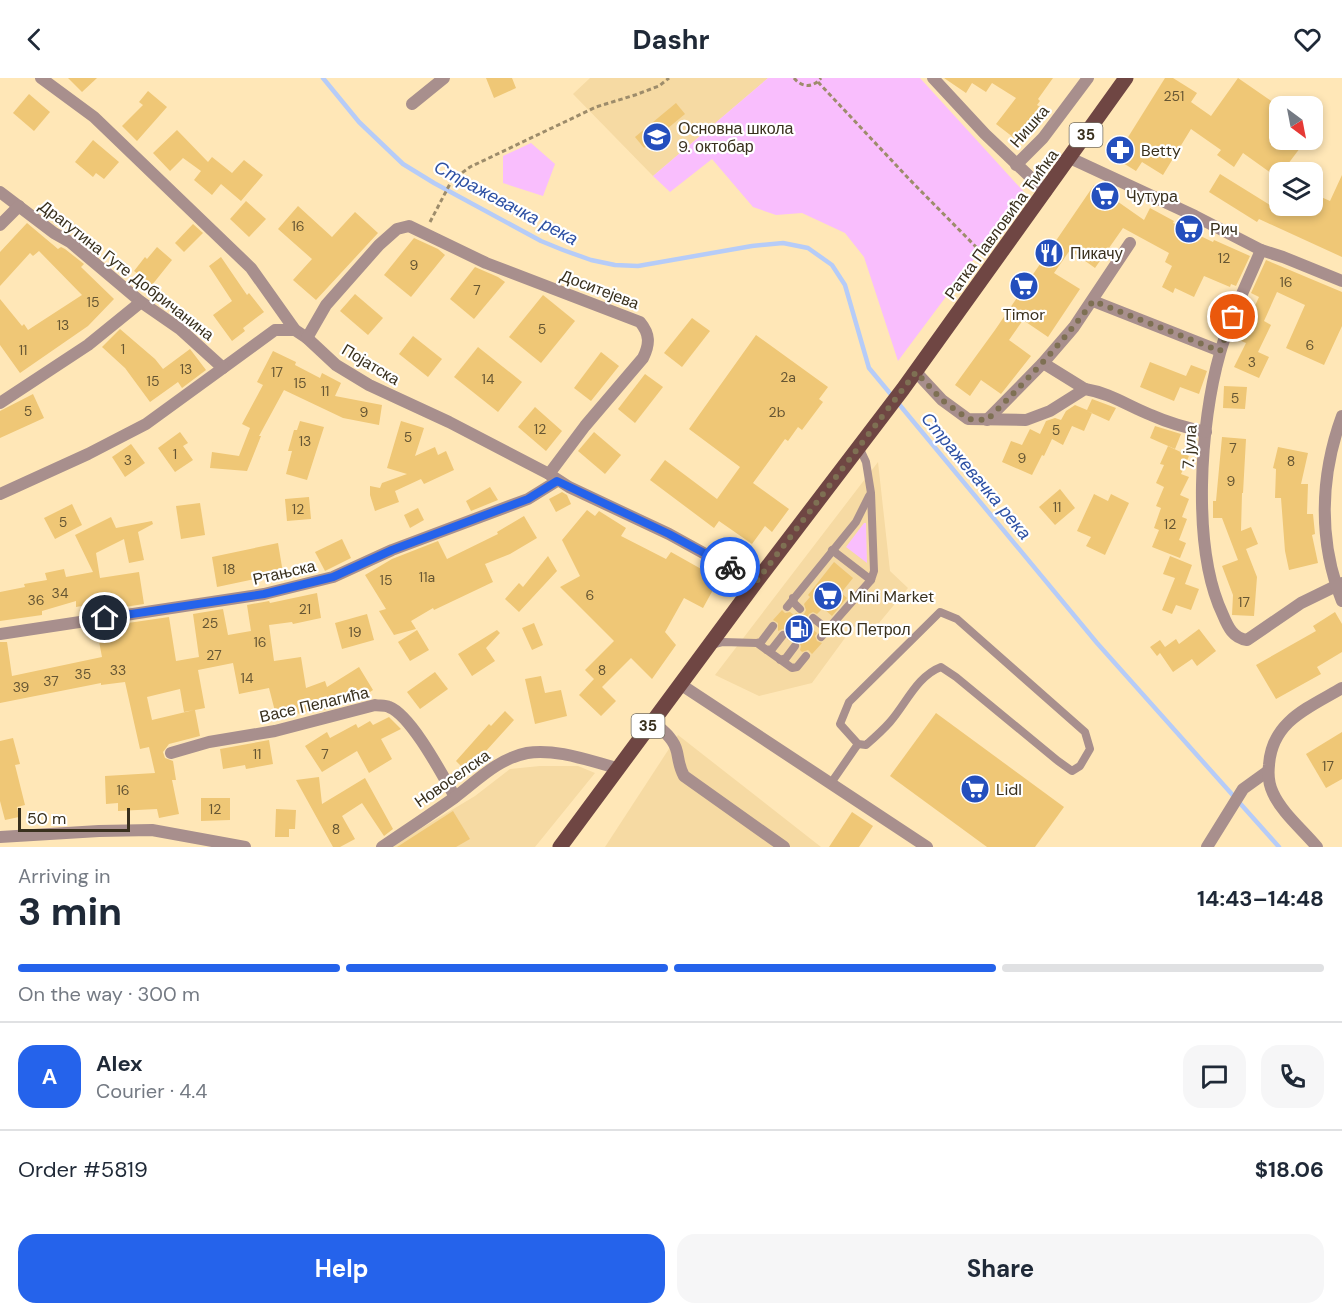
<!DOCTYPE html>
<meta charset="utf-8">
<style>
body{margin:0;font-family:"DM Sans",sans-serif;background:#f6f6f7;color:#1f2937;height:100vh;display:flex;flex-direction:column;font-size:22px;white-space:nowrap}
*{box-sizing:border-box;margin:0}
p{font-size:20px;color:#747a83}
.icon{flex:none;width:33px;height:33px;fill:none;stroke:currentColor;stroke-width:2;stroke-linecap:round;stroke-linejoin:round}
.map{position:relative;height:769px;overflow:hidden}
.details{display:flex;flex-direction:column;background:#fff;flex:1}
.details>*{flex:none}
.needle{width:39px;rotate:148deg}
.buttons{position:absolute;left:1269px;top:18px;display:grid;gap:12px}
.buttons a{display:grid;place-items:center;width:54px;height:54px;border-radius:12px;background:#fff;box-shadow:0 3px 9px #0003;font-size:30px}
.scale{position:absolute;left:18px;bottom:15px;width:112px;box-sizing:border-box;padding-left:6px;border:3px solid #39301d;border-top:0;font-size:16px;line-height:21px;white-space:nowrap;color:#39301d;-webkit-text-stroke:4px #fff;paint-order:stroke}
.pin{position:absolute;display:grid;place-items:center;width:51px;height:51px;color:#fff;margin:-26px;border:3px solid #fff;border-radius:50%;box-shadow:0 2px 6px #0007}
.courier{position:absolute;display:grid;place-items:center;width:60px;height:60px;margin:-30px;border:4px solid #2563eb;border-radius:50%;background:#fff;color:#222;box-shadow:0 2px 8px #0007}
.headline em{font-style:normal;font-weight:700}
.headline div{display:flex;flex-direction:column-reverse}
.headline{display:flex;align-items:center;justify-content:space-between;height:102px;padding:0 18px}
h1{font-size:39px;font-weight:700;line-height:45px}
.bar{display:grid;grid-template-columns:repeat(4,1fr);gap:9px 6px;align-content:center;height:72px;padding:0 18px}
.bar i{height:8px;border-radius:4px;background:#e0e1e3}
.bar .current{background:#2563eb}
.bar p{grid-column:span 4}
.line{display:flex;align-items:center;gap:15px;padding:0 18px;border-top:2px solid #e0e1e3}
.line div{flex:1}
.round{display:grid;place-items:center;flex:none;width:63px;height:63px;border-radius:18px;background:#f6f6f7}
.button{display:flex;gap:12px;margin-top:auto;padding:12px 18px}
.button a{flex:1;height:69px;border-radius:18px;background:#2563eb;color:#fff;font-size:24px;font-weight:700;line-height:69px;text-align:center}
.button a+a{background:#f6f6f7;color:#1f2937}
header{display:flex;justify-content:space-between;align-items:center;height:78px;padding:0 18px;background:#fff;font-size:27px;font-weight:700}
.map>svg:first-child{display:block}
.built{fill:#f6daa3}
.green{fill:#f9befd}
.lines{fill:none;stroke-linecap:round;stroke-linejoin:round}
.stream{stroke:#b6ccf8;stroke-width:4.5}
.building{fill:#efc776;fill-rule:evenodd}
.path{stroke:#9d8c6b;stroke-width:3;stroke-dasharray:4.5 3;stroke-linecap:butt}
.service{stroke:#a88f8d;stroke-width:8}
.minor{stroke:#a88f8d;stroke-width:12}
.tertiary{stroke:#a88f8d;stroke-width:12}
.primary{stroke:#6f4643;stroke-width:15}
.done{stroke:#7e7053;stroke-width:6;stroke-dasharray:0 10.8}
.route{stroke:#2563eb;stroke-width:8}
.labels{text-anchor:middle;stroke-width:4.5;stroke-linejoin:round;paint-order:stroke}
.number-label{font-size:14px;fill:#665633}
.shield{fill:#fff;stroke:#746e61;stroke-width:1.5}
.shield-label{font-size:15px;font-weight:bold;fill:#39301d}
.street-label{font-size:16px;fill:#39301d;stroke:#fff}
.poi-label{font-size:16px;fill:#39301d;stroke:#fff;text-anchor:start}
.water-label{font-size:18px;font-style:italic;fill:#2e51a4;stroke:#fff}
</style>
<header><svg class="icon" aria-label="back" viewBox="0 0 24 24"><path d="M15 5l-7 7 7 7"/></svg>Dashr<svg class="icon" aria-label="heart" viewBox="0 0 24 24"><path d="M12 20l-8-8c-3-5 5-10 8-4 3-6 11-1 8 4z"/></svg></header>
<div class="map">
<svg width="1342" height="769" viewBox="0 0 1342 769">
<rect width="100%" height="100%" fill="#ffe7b7"/>
<!-- built -->
<g class="built">
<path d="M590,0H768L653,98L573,16Z"/>
<path d="M878,384L890,493L908,510L879,545L853,549L812,605L759,618L715,597Z"/>
<path d="M678,657L821,769H605Z"/>
<path d="M540,688H578L595,695L535,769H390L475,718L510,691Z"/>
</g>
<!-- green -->
<g class="green">
<path d="M768,0H920L1024,114L898,283L864,179L845,155L802,135L776,137L753,129L712,81L670,114L653,98Z"/>
<path d="M531,65L555,86L543,118L503,105V78Z"/>
<path d="M864,445H866L867,485L846,469Z"/>
</g>
<g class="lines">
<!-- stream -->
<path class="stream" d="M323,0L359,44L403,86L434,105L541,163L563,172L591,182L615,187L638,188L752,168L783,165L808,170L832,187L845,207L869,290L1097,565L1279,769"/>
</g>
<!-- building -->
<g class="building">
<path d="M68,0H97L82,14Z"/>
<path d="M486,0H512L516,10L494,20Z"/>
<path d="M944,0H1053L1038,21L1040,23L1037,27L1042,30L1018,63L996,46L1016,20L992,5L986,14L972,5L966,15Z"/>
<path d="M1165,0H1173L1197,15L1191,24L1211,38L1238,0L1280,29V62H1289L1300,70L1282,94H1280L1278,100L1243,75L1234,89L1217,77L1221,72L1191,51L1163,97L1142,84L1136,93L1115,80Z"/>
<path d="M148,13L167,29L137,63L122,48L143,27L139,24Z"/>
<path d="M29,16L50,34L34,53L13,35Z"/>
<path d="M676,25L685,36L644,70L635,59Z"/>
<path d="M177,52L208,84L212,79L232,95L244,82L263,97L241,123L221,106L212,117L194,102L201,93L183,80L170,93L153,75Z"/>
<path d="M93,62L119,84L104,101L96,95L93,99L75,84Z"/>
<path d="M1220,96L1283,135L1286,128H1312V115L1330,123L1342,97V179L1259,141L1257,144L1209,114Z"/>
<path d="M1094,107L1144,142L1150,130L1174,143L1173,145L1213,164L1214,162L1250,178L1236,208L1231,206L1230,209L1204,198L1194,219L1175,210L1173,215L1162,209L1172,188L1165,184L1169,175L1123,150L1095,190L1070,172L1054,195L1080,211L1048,259L1023,242L1009,262L1031,278L1001,316L981,302L970,318L955,307L995,252Z"/>
<path d="M246,123L266,141L249,159L230,141Z"/>
<path d="M298,128L332,159L355,134L378,155L316,222L293,202L312,181L278,151Z"/>
<path d="M27,145L58,171L61,169L65,171L84,186L81,189L114,221L88,248L20,295L0,267V221L22,248L24,246L28,252L82,217L39,173L33,178L30,175L0,208V174Z"/>
<path d="M193,146L203,155L184,174L175,165Z"/>
<path d="M414,160L438,171L445,177L411,219L384,197Z"/>
<path d="M157,169L172,182L152,207L134,193L145,179L147,181Z"/>
<path d="M221,179L247,217L249,215L264,234L243,250L245,253L232,263L213,237L232,223L209,188Z"/>
<path d="M1266,182L1342,214V248L1324,287L1286,270L1305,227L1277,214L1264,243L1271,247L1258,274L1269,279L1259,300L1234,289L1246,265L1239,262L1259,219L1251,215Z"/>
<path d="M475,189L498,199L505,204L474,241L450,221Z"/>
<path d="M355,216L383,240L368,257L340,233Z"/>
<path d="M543,217L575,243L541,285L509,259Z"/>
<path d="M692,240L710,253L682,289L664,275Z"/>
<path d="M120,251L155,281L163,291L190,271L206,292L182,310L178,304L150,324L125,290L102,269Z"/>
<path d="M756,257L828,309L819,321L823,324L802,352L798,349L788,363L785,361L753,405L789,431L772,454L765,448L752,466L719,443L714,450L650,402L665,382L717,421L740,389L689,351Z"/>
<path d="M413,258L442,281L428,299L399,276Z"/>
<path d="M478,269L522,304L498,334L454,299Z"/>
<path d="M273,273L296,284L295,287L320,300L322,295L341,305L335,318L382,327L379,347L343,340L284,312L259,358H261L247,393L210,390L212,374L239,378L250,350L242,346L263,307L257,304Z"/>
<path d="M601,274L619,288L591,323L574,310Z"/>
<path d="M1150,284L1186,298L1191,287L1207,293L1199,316L1180,309L1174,323L1140,309Z"/>
<path d="M645,296L663,309L635,345L618,331Z"/>
<path d="M1224,308L1247,309L1245,331L1223,330Z"/>
<path d="M33,316L44,340L0,360V333Z"/>
<path d="M1092,321L1116,330L1109,343L1087,333L1092,335L1084,353L1072,348L1063,367L1052,361L1044,378L1042,377L1032,397L1002,384L1011,363L1022,367L1030,351L1040,356L1046,343L1055,340L1061,342L1066,333L1075,327L1087,332Z"/>
<path d="M535,329L562,353L546,373L518,349Z"/>
<path d="M300,343L324,349L307,402L286,396L292,373H288L294,352H297Z"/>
<path d="M401,343L424,350L415,378L435,369L438,377L446,373L454,392L424,406L421,401L395,413L399,424L375,433L370,417V408L380,410L382,405L407,396L387,390Z"/>
<path d="M1155,348L1181,356L1175,371L1150,360Z"/>
<path d="M180,354L188,365L183,368L193,382L175,394L158,370Z"/>
<path d="M594,354L621,377L605,396L578,373Z"/>
<path d="M1222,359L1246,361L1243,415H1242L1241,453L1251,449L1258,466L1246,471L1257,499L1254,538L1232,537L1233,517L1222,488L1238,482L1222,440H1213V423H1216Z"/>
<path d="M131,366L145,385L125,399L112,379Z"/>
<path d="M1168,368L1189,378L1181,396L1189,399L1180,417L1189,421L1182,439L1187,441L1179,462L1186,465L1180,480L1152,469L1159,452L1154,450L1161,430L1156,428L1164,409L1156,405L1164,387L1160,386Z"/>
<path d="M1278,369L1308,375L1301,406H1308L1307,436H1313L1315,456L1312,457L1318,485L1289,492L1285,473L1281,420H1275L1276,391L1273,390Z"/>
<path d="M490,409L498,422L471,433L466,423Z"/>
<path d="M1060,411L1075,430L1055,447L1039,429Z"/>
<path d="M562,414L567,417L571,426L556,434L549,421Z"/>
<path d="M1094,416L1108,423L1111,416L1129,425L1105,477L1086,468L1091,459L1077,453Z"/>
<path d="M309,419L311,441L287,443L285,421Z"/>
<path d="M200,425L205,457L181,461L176,428Z"/>
<path d="M72,426L82,447L55,461L44,440Z"/>
<path d="M418,430L424,442L410,450L404,437Z"/>
<path d="M587,432L595,438L599,433L626,450L621,458L666,481L671,474L719,501L703,530L684,520L665,554L676,567L652,601L631,580L602,609L616,623L601,638L579,617L594,601L585,592L614,563L560,509L580,498L562,462Z"/>
<path d="M524,438L537,460L510,476L485,486L493,504L434,532L433,530L411,543L416,551L394,557L379,533L386,531L365,497L392,481L438,463L447,481L498,456L497,454Z"/>
<path d="M111,439L116,450L152,443L153,446L138,454L144,482L129,485L124,461L96,475L100,500L139,494L144,526L118,530L117,522L76,529V523L42,533V537L0,543V514L25,509L24,506L47,502L45,495L64,491L66,499L93,494L75,457Z"/>
<path d="M342,461L351,480L325,493L315,474Z"/>
<path d="M278,465L283,495L217,509L212,479Z"/>
<path d="M548,478L557,493L519,534L505,521L519,505L523,509Z"/>
<path d="M1170,478L1192,487L1185,506L1199,511L1191,532L1176,527L1172,536L1162,532L1175,500L1163,496Z"/>
<path d="M834,484L853,500L841,515L847,520L832,538L823,530L817,536L813,534L809,536L807,540L809,545L807,547L817,555L815,558L817,563L822,565L812,576L808,572L802,574L800,572L801,568L799,564L795,562L791,564L787,561L789,557L787,553L783,551L778,553V545L773,542L782,532L785,535L790,534L794,537L796,535L799,537L804,536L806,532L804,526L810,519L808,517Z"/>
<path d="M317,515L321,540L293,546L292,544L269,547L274,583L301,579L306,610L325,603L327,609L359,589L373,612L364,618L328,631L310,635L309,633L277,641L269,610L239,616L233,585L198,592L205,630L195,632L200,658L169,666L163,674L165,680L173,683L176,702H172L179,736L159,740L157,731L118,733V725L106,726L105,698L155,695L149,669L140,671L125,604L101,607V605L0,625V564H7L12,598L102,579L97,553L121,548V546L169,539L176,583L199,579L193,536L223,531L228,557L251,553L247,527L269,523L270,525ZM180,611L184,634L194,632L152,642L147,619Z"/>
<path d="M1335,534L1342,546V574L1317,589L1321,596L1276,621L1256,587L1316,553L1313,548Z"/>
<path d="M367,536L374,562L342,571L335,545Z"/>
<path d="M534,545L543,567L532,572L522,550Z"/>
<path d="M1199,551L1216,573L1197,588L1192,581L1173,594L1160,575L1157,578L1150,569L1160,562L1165,569L1176,561L1179,566Z"/>
<path d="M417,552L429,572L410,583L398,564Z"/>
<path d="M497,552L500,555L486,570L495,583L472,598L458,576Z"/>
<path d="M435,594L448,611L420,631L407,614Z"/>
<path d="M541,598L545,615L561,612L567,638L535,646L525,601Z"/>
<path d="M505,633L514,642L467,694L456,683L489,646L491,648Z"/>
<path d="M936,635L1064,729L1035,769H987L890,698Z"/>
<path d="M389,639L401,651L381,661L392,681L369,695L357,673L322,694L305,668L327,654L330,660L356,646L358,650L370,643L373,647Z"/>
<path d="M1342,654V701L1326,710L1306,676Z"/>
<path d="M13,660L20,686L15,687L25,727L17,729L19,739L5,742L0,723V663Z"/>
<path d="M269,662L273,686L246,691L245,687L223,691L220,671Z"/>
<path d="M319,699L322,726L365,700L393,751L384,758L362,725L342,738L355,761L340,769H333L296,702Z"/>
<path d="M201,720H230V742L201,743Z"/>
<path d="M276,731L296,732L295,751H289V759H275Z"/>
<path d="M453,733L470,761L456,769H397Z"/>
<path d="M852,734L873,748L859,769H829Z"/>
</g>
<g class="lines">
<!-- path -->
<g class="path">
<path d="M794,0C802,10 813,10 821,0"/>
<path d="M818,4L910,102L983,176"/>
<path d="M430,144L452,102L470,89L596,29L635,17L659,8L669,0"/>
</g>
<!-- service -->
<g class="service">
<path d="M832,472L871,502"/>
<path d="M793,520L794,525L800,531"/>
<path d="M787,529L856,444L869,418"/>
<path d="M940,534L957,541L1085,654L1090,671L1080,688L1072,693L1058,683L956,599L941,589C917,598 906,626 890,644C883,652 874,660 866,667L858,666L840,646L849,624Z"/>
<path d="M813,540L822,547H831"/>
<path d="M821,559L871,502L874,493L871,415L866,384L859,369"/>
<path d="M757,565L761,564L773,548"/>
<path d="M712,567L723,564L757,565L792,590L797,589L806,578"/>
<path d="M767,572L772,571L783,557"/>
<path d="M780,582L786,580L795,568"/>
<path d="M831,705L858,666"/>
</g>
<!-- minor -->
<g class="minor">
<path d="M41,0L94,39L251,190L295,252L307,260L336,287L369,307L449,344L549,396L569,409L669,456L756,504"/>
<path d="M933,0L985,56L1046,114"/>
<path d="M412,26L444,0"/>
<path d="M1070,80L1195,138L1261,172L1283,179L1342,203"/>
<path d="M1016,87L1043,60L1088,0"/>
<path d="M0,114L54,155L70,164L141,224L180,251L223,290L275,252H295"/>
<path d="M0,147L19,128"/>
<path d="M1261,172C1247,206 1230,239 1220,275C1200,345 1191,470 1223,537C1228,549 1233,560 1247,562L1301,525L1342,505"/>
<path d="M1093,223L1220,273"/>
<path d="M307,260L326,227L379,167L397,151L409,148L486,185L640,244C650,256 650,266 643,280L585,348L549,396"/>
<path d="M1043,285L1085,311"/>
<path d="M916,294L942,322L968,341L1026,342L1050,333L1085,311C1110,315 1128,328 1151,337C1169,345 1187,350 1206,354"/>
<path d="M0,325L88,267L141,224"/>
<path d="M1342,338C1320,398 1318,463 1342,523"/>
<path d="M987,342L1043,285L1074,249L1130,165"/>
<path d="M0,416L88,376L146,346L223,290"/>
<path d="M0,556L264,516L333,499L392,472L528,421L557,403"/>
<path d="M680,606L927,769"/>
<path d="M652,643C662,652 674,660 677,674C679,683 679,689 684,698L784,769"/>
<path d="M171,675L209,664L275,653L375,627C379,628 385,627 389,629C411,637 443,698 455,719"/>
<path d="M1207,769L1243,711L1268,693"/>
<path d="M1317,769C1303,752 1282,735 1273,715C1269,707 1268,696 1269,687C1272,643 1308,630 1342,610"/>
</g>
<!-- tertiary -->
<g class="tertiary">
<path d="M0,759L99,753L152,752L245,769"/>
<path d="M382,769C406,753 430,737 454,720C477,703 497,681 527,675C555,670 590,683 617,690"/>
</g>
<!-- primary -->
<path class="primary" d="M560,769L756,504L903,311L1126,0"/>
</g>
<g class="lines">
<!-- done -->
<path class="done" d="M730,489L756,504L916,294L942,322L968,341L987,342C1025,304 1061,267 1093,223L1220,273L1233,239"/>
<!-- route -->
<path class="route" d="M105,540L264,516L333,499L392,472L528,421L557,403L669,456L730,489"/>
</g>
<!-- icons -->
<defs>
<g id="school-disc" transform="scale(1.5)"><circle r="9.5" fill="#244fbd" stroke="#fff"/><path d="M0-5L7-2L0 1L-7-2ZM-4 1L0 2.5L4 1V4Q0 6-4 4Z" fill="#fff"/></g>
<g id="pharmacy-disc" transform="scale(1.5)"><circle r="9.5" fill="#244fbd" stroke="#fff"/><path d="M-2-6h4v4h4v4h-4v4h-4v-4h-4v-4h4Z" fill="#fff"/></g>
<g id="supermarket-disc" transform="scale(1.5)"><circle r="9.5" fill="#244fbd" stroke="#fff"/><path d="M-6-5.5h2.5l.6 2H6L4.5 2H-2.5L-4.4-4H-6ZM-1.5 3.2a1.3 1.3 0 1 0 .1 0ZM3 3.2a1.3 1.3 0 1 0 .1 0Z" fill="#fff"/></g>
<g id="restaurant-disc" transform="scale(1.5)"><circle r="9.5" fill="#244fbd" stroke="#fff"/><path d="M-5-6h1v4h1v-4h1v4h1v-4h1v5L-1.5 .5V6h-2V.5L-5-1ZM5-6V6H3V1.5H1.5Q1.5-4 5-6Z" fill="#fff"/></g>
<g id="fuel-disc" transform="scale(1.5)"><circle r="9.5" fill="#244fbd" stroke="#fff"/><path d="M-5.5-6h7V0h2V4h1.3V-2.5L3-4.5l.8-.8L6-3V5H2.5V1h-1V6h-7ZM-4.2-4.7v3.2H.2V-4.7Z" fill="#fff"/></g>
</defs>
<g fill-rule="evenodd">
<use href="#school-disc" x="657" y="59"/>
<use href="#pharmacy-disc" x="1120" y="72"/>
<use href="#supermarket-disc" x="1105" y="118"/>
<use href="#supermarket-disc" x="1189" y="151"/>
<use href="#restaurant-disc" x="1049" y="175"/>
<use href="#supermarket-disc" x="1024" y="208"/>
<use href="#supermarket-disc" x="828" y="518"/>
<use href="#fuel-disc" x="799" y="551"/>
<use href="#supermarket-disc" x="975" y="711"/>
</g>
<g class="labels">
<!-- number labels -->
<g class="number-label">
<text x="1174" y="23">251</text>
<text x="298" y="153">16</text>
<text x="1224" y="185">12</text>
<text x="414" y="192">9</text>
<text x="1286" y="209">16</text>
<text x="477" y="217">7</text>
<text x="93" y="229">15</text>
<text x="63" y="252">13</text>
<text x="542" y="256">5</text>
<text x="1310" y="272">6</text>
<text x="123" y="276">1</text>
<text x="23" y="277">11</text>
<text x="1252" y="289">3</text>
<text x="186" y="296">13</text>
<text x="277" y="299">17</text>
<text x="788" y="304">2a</text>
<text x="488" y="306">14</text>
<text x="153" y="308">15</text>
<text x="300" y="310">15</text>
<text x="325" y="318">11</text>
<text x="1235" y="325">5</text>
<text x="28" y="338">5</text>
<text x="364" y="339">9</text>
<text x="777" y="339">2b</text>
<text x="540" y="356">12</text>
<text x="1056" y="357">5</text>
<text x="408" y="364">5</text>
<text x="305" y="368">13</text>
<text x="1233" y="375">7</text>
<text x="175" y="381">1</text>
<text x="1022" y="385">9</text>
<text x="128" y="387">3</text>
<text x="1291" y="388">8</text>
<text x="1231" y="408">9</text>
<text x="1057" y="434">11</text>
<text x="298" y="436">12</text>
<text x="63" y="449">5</text>
<text x="1170" y="451">12</text>
<text x="229" y="496">18</text>
<text x="427" y="504">11a</text>
<text x="386" y="507">15</text>
<text x="60" y="520">34</text>
<text x="590" y="522">6</text>
<text x="36" y="527">36</text>
<text x="1244" y="529">17</text>
<text x="305" y="536">21</text>
<text x="210" y="550">25</text>
<text x="355" y="559">19</text>
<text x="260" y="569">16</text>
<text x="214" y="582">27</text>
<text x="118" y="597">33</text>
<text x="602" y="597">8</text>
<text x="83" y="601">35</text>
<text x="247" y="605">14</text>
<text x="51" y="608">37</text>
<text x="21" y="614">39</text>
<text x="257" y="681">11</text>
<text x="325" y="681">7</text>
<text x="1328" y="693">17</text>
<text x="123" y="717">16</text>
<text x="215" y="736">12</text>
<text x="336" y="756">8</text>
</g>
<!-- shield labels -->
<g class="shield">
<rect x="1069.5" y="45" width="33" height="24" rx="4.5"/>
<rect x="631.5" y="636" width="33" height="24" rx="4.5"/>
</g>
<g class="shield-label">
<text x="1086" y="62">35</text>
<text x="648" y="653">35</text>
</g>
<!-- street labels -->
<g class="street-label">
<text transform="translate(1029 48) rotate(-49)" y="6">Нишка</text>
<text transform="translate(1001 146) rotate(-54)" y="6">Ратка Павловића Ћићка</text>
<text transform="translate(127 192) rotate(38)" y="6">Драгутина Гуте Добричанина</text>
<text transform="translate(600 211) rotate(21)" y="6">Доситејева</text>
<text transform="translate(371 286) rotate(31)" y="6">Појатска</text>
<text transform="translate(1189 369) rotate(-86)" y="6">7. јула</text>
<text transform="translate(284 494) rotate(-13)" y="6">Ртањска</text>
<text transform="translate(314 626) rotate(-13)" y="6">Васе Пелагића</text>
<text transform="translate(452 700) rotate(-35)" y="6">Новоселска</text>
</g>
<!-- poi labels -->
<g class="poi-label">
<text x="678" y="56">Основна школа<tspan x="678" dy="18">9. октобар</tspan></text>
<text x="1141" y="78">Betty</text>
<text x="1126" y="124">Чутура</text>
<text x="1210" y="157">Рич</text>
<text x="1070" y="181">Пикачу</text>
<text x="1024" y="242" text-anchor="middle">Timor</text>
<text x="849" y="524">Mini Market</text>
<text x="820" y="557">ЕКО Петрол</text>
<text x="996" y="717">Lidl</text>
</g>
<!-- water labels -->
<g class="water-label">
<text transform="translate(506 125) rotate(28)" y="6">Стражевачка река</text>
<text transform="translate(976 398) rotate(50)" y="6">Стражевачка река</text>
</g>
</g>
</svg>
<div class="buttons">
<a><svg class="needle" viewBox="-14 -14 28 28"><path d="M0-13l5 13h-10z" fill="#e53935"/><path d="M0 13l5-13h-10z" fill="#747a83"/></svg></a>
<a><svg class="icon" aria-label="layers" viewBox="0 0 24 24"><path d="M12 4l9 5-9 5-9-5zM3 14l9 5 9-5"/></svg></a>
</div>
<div class="scale">50 m</div>
<div class="pin" style="left:1233px;top:239px;background:#ea580c"><svg class="icon" aria-label="bag" viewBox="0 0 24 24"><path d="M5 8h14l-1 12H6zM9 8a3 3 0 0 1 6 0"/></svg></div>
<div class="pin" style="left:105px;top:540px;background:#1f2937"><svg class="icon" aria-label="home" viewBox="0 0 24 24"><path d="M3 11l9-7 9 7M6 9v11h12V9"/></svg></div>
<div class="courier" style="left:730px;top:489px"><svg class="icon" aria-label="bike" viewBox="0 0 24 24"><circle cx="6" cy="16" r="4"/><circle cx="18" cy="16" r="4"/><path d="M6 16l4-8h5l3 8M10 8l3 8H6M13 5h3"/></svg></div>
</div>
<section class="details">
<div class="headline"><div><h1>3 min</h1><p>Arriving in</p></div><em>14:43–14:48</em></div>
<div class="bar"><i class="current"></i><i class="current"></i><i class="current"></i><i></i><p>On the way · 300 m</p></div>
<div class="line" style="height:108px"><b class="round" style="background:#2563eb;color:#fff">A</b><div><b>Alex</b><p>Courier · 4.4</p></div><a class="round"><svg class="icon" aria-label="chat" viewBox="0 0 24 24"><path d="M4 5h16v11H9l-5 4z"/></svg></a><a class="round"><svg class="icon" aria-label="phone" viewBox="0 0 24 24"><path d="M5 4h4l2 5-3 2q2 4 5 5l2-3 5 2v4C11 20 4 13 5 4z"/></svg></a></div>
<div class="line" style="height:78px"><div>Order #5819</div><b>$18.06</b></div>
<div class="button"><a>Help</a><a>Share</a></div>
</section>
